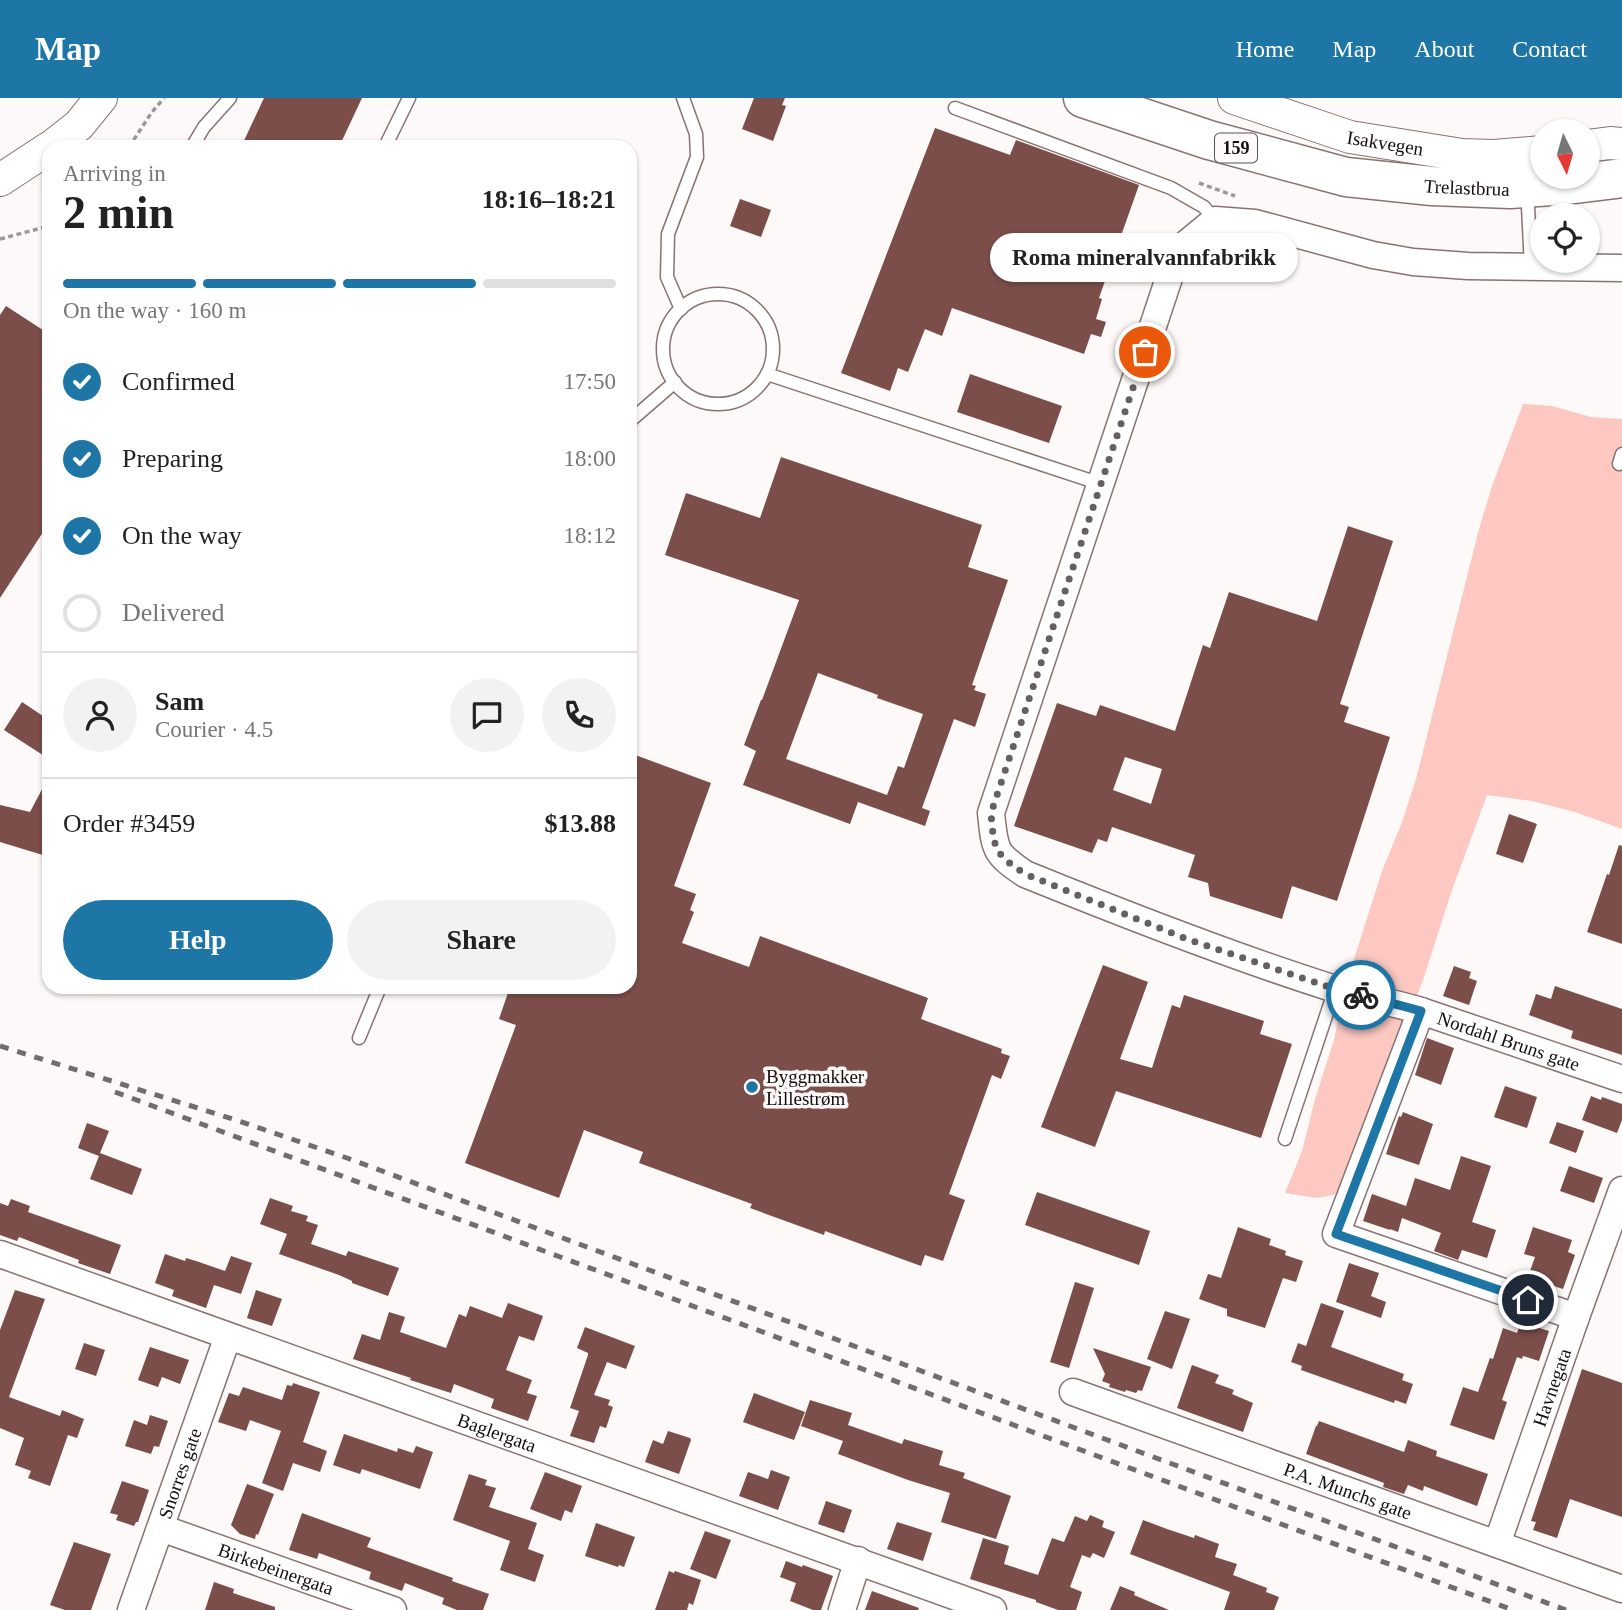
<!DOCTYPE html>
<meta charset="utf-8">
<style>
body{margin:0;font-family:Georgia,serif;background:#f2f2f2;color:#222;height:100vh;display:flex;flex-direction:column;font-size:26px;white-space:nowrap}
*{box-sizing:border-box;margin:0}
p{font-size:23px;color:#767676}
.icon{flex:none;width:38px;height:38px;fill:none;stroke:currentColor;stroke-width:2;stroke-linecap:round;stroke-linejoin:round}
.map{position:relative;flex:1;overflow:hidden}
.panel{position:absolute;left:42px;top:42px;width:595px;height:854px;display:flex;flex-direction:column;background:#fff;border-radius:21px;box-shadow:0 2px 5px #0004}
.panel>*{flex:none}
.needle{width:46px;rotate:175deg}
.controls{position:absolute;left:1530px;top:21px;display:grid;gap:14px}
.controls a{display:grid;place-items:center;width:70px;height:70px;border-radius:50%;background:#fff;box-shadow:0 2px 5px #0004;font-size:35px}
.pin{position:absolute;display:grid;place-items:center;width:60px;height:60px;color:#fff;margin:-30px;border:4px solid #fff;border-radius:50%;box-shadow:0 2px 7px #0007}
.courier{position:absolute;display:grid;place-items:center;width:70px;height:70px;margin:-35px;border:5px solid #1d76a5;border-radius:50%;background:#fff;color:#222;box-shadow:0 2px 9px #0007}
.bubble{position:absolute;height:49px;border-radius:24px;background:#fff;box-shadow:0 2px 5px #0004;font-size:23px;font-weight:600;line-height:49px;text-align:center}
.head em{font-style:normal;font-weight:600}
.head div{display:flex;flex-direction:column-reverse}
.head{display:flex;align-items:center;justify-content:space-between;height:119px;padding:0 21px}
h1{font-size:46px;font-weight:600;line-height:52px}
.bar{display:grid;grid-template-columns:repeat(4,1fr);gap:10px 7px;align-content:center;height:84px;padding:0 21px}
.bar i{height:9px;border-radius:5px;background:#e0e0e0}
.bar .current{background:#1d76a5}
.bar p{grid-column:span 4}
.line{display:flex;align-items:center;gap:18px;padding:0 21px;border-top:2px solid #e0e0e0}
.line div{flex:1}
.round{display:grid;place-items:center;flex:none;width:74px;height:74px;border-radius:37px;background:#f2f2f2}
ol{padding:0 21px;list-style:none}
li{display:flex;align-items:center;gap:21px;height:77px}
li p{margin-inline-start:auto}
li .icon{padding:7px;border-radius:50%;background:#1d76a5;color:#fff;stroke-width:4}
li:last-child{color:#767676}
li i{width:38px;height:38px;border:4px solid #e0e0e0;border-radius:50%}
.button{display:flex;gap:14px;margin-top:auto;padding:14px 21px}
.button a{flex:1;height:80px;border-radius:42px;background:#1d76a5;color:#fff;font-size:28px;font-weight:600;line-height:80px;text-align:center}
.button a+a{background:#f2f2f2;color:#222}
header{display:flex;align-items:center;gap:42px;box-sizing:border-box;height:98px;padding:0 35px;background:#1d76a5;color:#fff}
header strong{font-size:33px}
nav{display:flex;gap:38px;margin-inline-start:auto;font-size:24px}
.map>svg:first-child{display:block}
.green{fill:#fdc8c2}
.building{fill:#7b4e4a;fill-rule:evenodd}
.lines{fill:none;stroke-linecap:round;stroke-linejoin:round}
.service-casing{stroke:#877472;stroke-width:15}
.minor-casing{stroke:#877472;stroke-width:29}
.tertiary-casing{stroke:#877472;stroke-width:34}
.trunk-casing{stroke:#877472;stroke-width:41}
.path{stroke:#9d9897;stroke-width:3.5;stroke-dasharray:5 3.5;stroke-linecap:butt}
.service{stroke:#fff;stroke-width:12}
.minor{stroke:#fff;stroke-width:26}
.tertiary{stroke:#fff;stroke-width:32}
.trunk{stroke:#fff;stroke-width:38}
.rail{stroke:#726d6c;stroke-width:5;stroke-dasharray:9 9;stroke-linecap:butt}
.done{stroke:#65605f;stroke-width:7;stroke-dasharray:0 12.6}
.route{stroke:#1d76a5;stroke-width:9}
.poi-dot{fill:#1d76a5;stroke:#fdf9f8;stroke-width:2.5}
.labels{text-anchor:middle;stroke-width:7;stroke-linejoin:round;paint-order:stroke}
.shield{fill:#fdf9f8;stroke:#595453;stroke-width:2}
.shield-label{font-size:18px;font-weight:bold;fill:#130d0c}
.street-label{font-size:19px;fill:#130d0c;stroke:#fdf9f8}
.poi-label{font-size:19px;fill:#130d0c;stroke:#fdf9f8;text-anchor:start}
</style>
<header>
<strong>Map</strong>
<nav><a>Home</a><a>Map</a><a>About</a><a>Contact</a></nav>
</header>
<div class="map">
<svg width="1622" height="1512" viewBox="0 0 1622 1512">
<rect width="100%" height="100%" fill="#fdf9f8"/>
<!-- green -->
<path class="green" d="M1523,306L1552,308L1591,319L1622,321V731L1575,714L1532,703L1487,697L1451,795L1424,879L1343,1095L1317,1100L1285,1095L1302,1053L1315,1001L1334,942L1342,903L1355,858L1382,773L1402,724L1416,681L1479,431L1492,388Z"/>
<!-- building -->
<g class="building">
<path d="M264,0H362L339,49H241Z"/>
<path d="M754,0H785L782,7L786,8L773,43L742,31Z"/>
<path d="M935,30L1010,57L1016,42L1139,87L1099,200L1102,201L1096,221L1106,224L1101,239L1091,236L1084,256L952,210L942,238L925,231L908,274L898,270L890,293L841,275Z"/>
<path d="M740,101L771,112L761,139L730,128Z"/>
<path d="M6,208L49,236V425L0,500V217Z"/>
<path d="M970,276L1062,308L1049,345L957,314Z"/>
<path d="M781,359L982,427L968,469L1008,482L972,587L976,588L974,592L986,596L975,629L954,621L922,710L930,713L925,728L858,704L850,726L743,687L756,653L744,647L761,602H762L799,502L665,457L686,395L760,420ZM818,575L878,597L877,600L923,616L904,670L898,668L887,697L786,661Z"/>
<path d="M1348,428L1393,443L1340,606L1349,609L1344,624L1390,639L1337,803L1292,788L1282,821L1210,798L1208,785L1188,779L1195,757L1112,729L1107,744L1098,741L1092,755L1014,728L1057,605L1096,618L1100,607L1175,633L1203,547L1210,550L1229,494L1317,523ZM1125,659L1162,671L1151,706L1113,692Z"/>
<path d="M22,604L49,622V661L4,632Z"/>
<path d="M630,655L711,685L674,788L696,796L690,812L694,814L682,845L749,869L760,838L928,900L921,921L1002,951L1001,955L1010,958L1001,981L992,977L949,1096L965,1102L943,1163L925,1157L921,1168L825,1133L824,1137L750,1110L752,1106L639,1065L643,1054L584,1032L559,1100L465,1065L516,927L499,921L510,889H630Z"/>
<path d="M49,678V748L46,758L0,744V707L30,714Z"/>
<path d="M1509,716L1537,726L1523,765L1496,756Z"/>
<path d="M1619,747L1622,748V846L1587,834L1607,776L1609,777Z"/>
<path d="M1103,867L1148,884L1120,961L1152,970L1172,907L1180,910L1184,897L1264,923L1260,936L1292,946L1261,1040L1116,993L1095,1049L1041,1029Z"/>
<path d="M1454,868L1471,874L1469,880L1477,883L1469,907L1443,898Z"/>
<path d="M1555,888L1622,911V957L1571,940L1573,933L1529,917L1536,896L1551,901Z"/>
<path d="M1427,940L1454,950L1441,987L1415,977Z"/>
<path d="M1505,988L1537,999L1527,1030L1494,1019Z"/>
<path d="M1591,998L1601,1002L1602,999L1622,1006V1022L1617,1035L1582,1022Z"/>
<path d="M1403,1014L1433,1026L1419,1067L1386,1056L1399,1018L1401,1019Z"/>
<path d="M1557,1024L1584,1033L1576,1055L1549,1045Z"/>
<path d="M87,1025L109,1033L100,1055L142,1071L132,1097L90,1081L99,1058L78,1050Z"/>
<path d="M1461,1058L1491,1068L1472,1124L1496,1132L1487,1160L1462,1152L1458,1162L1434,1153L1441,1135L1402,1120L1398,1134L1390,1131V1132L1363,1123L1372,1096L1406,1108L1415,1080L1450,1092Z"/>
<path d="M1569,1068L1603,1080L1594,1105L1560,1093Z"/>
<path d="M1037,1094L1150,1133L1139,1167L1025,1127Z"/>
<path d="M270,1100L293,1108L291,1113L308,1118L306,1123L318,1127L311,1146L346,1158L348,1153L399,1170L388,1198L352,1185V1183L339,1177L279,1156L287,1136L260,1126Z"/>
<path d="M11,1101L30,1108L28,1114L121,1147L110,1176L78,1165L79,1162L19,1139L17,1143L0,1137V1105L8,1108Z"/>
<path d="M1238,1129L1271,1141L1269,1147L1286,1153L1285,1157L1303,1163L1296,1184L1283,1180L1265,1230L1227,1218V1211L1199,1201L1208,1176L1221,1180Z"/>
<path d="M1533,1129L1572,1142L1568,1154L1575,1157L1563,1191L1535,1182L1536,1179L1529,1176L1535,1159L1524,1156Z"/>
<path d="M165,1156L185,1163L186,1160L199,1164L225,1173L231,1158L252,1165L241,1196L214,1187L206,1210L172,1198L174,1192L155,1185Z"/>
<path d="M1349,1165L1379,1175L1371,1198L1386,1204L1381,1220L1336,1204Z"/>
<path d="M1075,1184L1094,1190L1069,1270L1050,1264Z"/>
<path d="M15,1192L45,1201L9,1299L60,1318L62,1312L84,1321L77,1340L68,1337L50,1388L28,1380L31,1373L15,1367L24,1340L0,1330V1232Z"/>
<path d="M256,1192L282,1201L272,1228L247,1220Z"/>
<path d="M508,1205L543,1218L534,1243L519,1238L506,1272L532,1282L527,1295L537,1298L528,1323L491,1310L494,1301L454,1286L451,1295L410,1282L411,1280L353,1261L362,1236L380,1242L389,1214L405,1219L400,1234L446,1250L459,1216L466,1219L470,1208L502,1220Z"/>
<path d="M1321,1205L1344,1213L1331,1249L1404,1276L1402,1282L1413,1286L1406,1306L1395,1302L1394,1305L1301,1272L1302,1268L1291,1264L1298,1245L1306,1248Z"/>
<path d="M1165,1213L1190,1221L1172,1271L1147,1261Z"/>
<path d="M1521,1224L1549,1233L1539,1263L1523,1258L1522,1261L1517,1259L1502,1302L1507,1304L1494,1342L1450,1327L1463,1289L1478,1294L1490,1260L1493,1261L1503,1230L1517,1235Z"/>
<path d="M585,1229L635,1248L626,1271L607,1264L594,1297L610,1302L608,1307L613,1309L606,1330L600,1328L594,1345L570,1338L579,1313L570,1310L588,1257V1255L577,1250Z"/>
<path d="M84,1245L105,1252L96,1278L75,1271Z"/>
<path d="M150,1249L189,1262L180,1286L162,1279L158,1289L138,1282Z"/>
<path d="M1093,1250L1151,1269L1142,1293L1138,1292L1136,1295L1126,1292L1125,1294L1109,1289L1110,1286L1102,1283L1105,1276Z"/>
<path d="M1192,1267L1219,1277L1215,1285L1234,1292L1232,1296L1253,1305L1243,1334L1177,1310Z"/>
<path d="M1582,1271L1622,1285V1419L1570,1401L1557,1440L1533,1432L1536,1424L1531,1423Z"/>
<path d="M293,1285L320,1294L303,1344L327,1353L320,1374L293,1365L283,1393L262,1385L281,1333L250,1322L246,1333L218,1324L229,1295L239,1298L243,1289L282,1302L287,1287L292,1288Z"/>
<path d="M754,1295L805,1314L794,1342L743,1324Z"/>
<path d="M810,1302L852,1315L848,1327L902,1346L904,1341L943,1353L939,1367L965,1375L963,1380L1011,1398L996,1441L941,1424L950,1395L908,1382L838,1356L843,1343L801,1328Z"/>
<path d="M150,1317L168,1323L159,1349L154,1348L151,1356L125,1348L134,1322L147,1327Z"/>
<path d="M1319,1323L1404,1354L1408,1342L1437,1353L1436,1358L1488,1376L1477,1408L1424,1388L1423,1393L1408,1387L1404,1396L1383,1389L1384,1385L1306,1356L1316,1328H1317Z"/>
<path d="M668,1333L690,1340L691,1342L679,1376L645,1364L653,1342L663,1346Z"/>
<path d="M344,1336L397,1354L398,1350L413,1355L416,1348L433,1354L420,1391L362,1371L360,1376L333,1367Z"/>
<path d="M771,1372L790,1379L778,1412L739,1398L748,1374L768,1381Z"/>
<path d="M545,1374L582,1388L572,1415L565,1412L561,1423L530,1411Z"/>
<path d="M469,1376L487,1382L485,1387L496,1390L489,1409L537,1425L528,1451L544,1457L535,1484L500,1472L510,1443L453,1422Z"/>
<path d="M122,1383L149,1392L138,1424H136L134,1428L116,1422L118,1417L110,1415Z"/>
<path d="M247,1386L274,1396L258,1437L256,1436L255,1441L240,1436L231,1427Z"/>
<path d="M826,1403L852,1412L844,1435L818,1426Z"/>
<path d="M302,1415L371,1440L367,1449L453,1480L452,1483L489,1496L483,1512H457L442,1506L444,1500L405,1485L402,1493L369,1481L371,1474L319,1455L317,1461L289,1452Z"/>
<path d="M1090,1417L1104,1423L1102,1429L1115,1434L1104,1460L1093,1455L1090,1460L1082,1457L1070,1489L1082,1494L1076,1512H1058L1036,1504V1502L970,1481L983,1440L1009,1448L1004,1466L1038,1477L1052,1440L1064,1444L1075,1418L1087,1423Z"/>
<path d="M1143,1422L1167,1431L1194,1440L1195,1437L1219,1446L1215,1459L1237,1466L1233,1477L1267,1490L1266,1494L1279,1499L1274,1512H1224L1230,1494L1130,1456Z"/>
<path d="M897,1424L932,1435L923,1463L887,1451Z"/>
<path d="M596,1425L635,1439L624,1469L619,1467L618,1469L585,1458Z"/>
<path d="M705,1433L731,1442L716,1481L690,1471Z"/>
<path d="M74,1444L111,1456L91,1512H65L50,1507Z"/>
<path d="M786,1463L802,1469L803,1467L833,1478L821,1512H813L790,1503L796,1485L780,1479Z"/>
<path d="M669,1473L674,1475L675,1473L701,1482L693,1507L689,1505L687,1512H655Z"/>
<path d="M214,1484L234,1491L233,1495L275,1509V1512H205Z"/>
<path d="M1120,1488L1135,1494L1134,1497L1169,1512H1110Z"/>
<path d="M872,1493L919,1510L918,1512H865Z"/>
</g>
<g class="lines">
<!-- service casing -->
<g class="service-casing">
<g id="service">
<path d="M955,10L1171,90L1204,109L1215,122"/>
<path d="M192,49L204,29L230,0"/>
<path d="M385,49L409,0"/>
<path d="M1528,109L1531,169"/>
<circle cx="718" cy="251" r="55"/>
<path d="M681,211L667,179L668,136L697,59L696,36L683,0"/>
<path d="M767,276L1101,386"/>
<path d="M630,323L675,284"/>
<path d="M1619,366L1622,356"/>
<path d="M359,940L380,889"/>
<path d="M1285,1041L1335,891"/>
</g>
</g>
<!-- minor casing -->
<g class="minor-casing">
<g id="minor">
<path id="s1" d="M1622,170L1468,168L1413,164L1373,157L1255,125L1215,122L1187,145L1171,174L991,715C995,752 994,755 1025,776C1126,817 1228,857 1332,890C1361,899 1392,904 1421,913L1622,981"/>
<path d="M1421,913L1336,1136L1576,1219"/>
<path id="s2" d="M0,1156L993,1512"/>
<path id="s3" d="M1073,1294L1622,1491"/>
<path id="s4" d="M161,1430L393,1512"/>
<path id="s5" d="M1497,1446L1576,1219L1622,1092"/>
<path id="s6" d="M131,1512L228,1238"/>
<path d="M842,1512L858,1462"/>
</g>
</g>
<!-- tertiary casing -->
<g class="tertiary-casing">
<g id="tertiary">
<path id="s7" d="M1234,0L1350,39L1462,57L1494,58L1542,54"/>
<path d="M1587,48L1610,45L1622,46"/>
<path d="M51,49L79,27L101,0"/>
<path d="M0,82L49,50"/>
</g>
</g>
<!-- trunk casing -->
<g class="trunk-casing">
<g id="trunk">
<path id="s8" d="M1083,0L1209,42L1346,79L1432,88L1510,91L1567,87L1622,80"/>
</g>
</g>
<!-- path -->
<g class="path">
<path d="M129,49L152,14L164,0"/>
<path d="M1199,85L1235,98"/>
<path d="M0,141L49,128"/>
</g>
<!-- service -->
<use href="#service" class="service"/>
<!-- minor -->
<use href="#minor" class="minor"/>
<!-- tertiary -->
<use href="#tertiary" class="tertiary"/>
<!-- trunk -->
<use href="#trunk" class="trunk"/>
<!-- rail -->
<g class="rail">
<path d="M0,948L236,1022L347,1060L1566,1512"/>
<path d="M115,994L1513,1512"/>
</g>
</g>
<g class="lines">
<!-- done -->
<path class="done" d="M1145,254L991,715C994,752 994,755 1025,776L1187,841L1335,891L1361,897"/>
<!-- route -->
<path class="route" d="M1361,897L1421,913L1336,1136L1528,1202"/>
</g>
<!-- markers -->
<circle class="poi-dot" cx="752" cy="989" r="7"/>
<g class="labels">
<!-- shield labels -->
<rect class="shield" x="1215" y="35.5" width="42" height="29" rx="5"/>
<g class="shield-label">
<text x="1236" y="56">159</text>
</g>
<!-- street labels -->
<g class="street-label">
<text dy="7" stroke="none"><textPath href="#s7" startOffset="158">Isakvegen</textPath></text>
<text dy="7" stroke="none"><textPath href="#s8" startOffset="396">Trelastbrua</textPath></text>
<text dy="7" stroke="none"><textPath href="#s1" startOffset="1638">Nordahl Bruns gate</textPath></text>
<text dy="7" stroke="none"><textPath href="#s5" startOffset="166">Havnegata</textPath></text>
<text dy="7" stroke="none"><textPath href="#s2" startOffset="528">Baglergata</textPath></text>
<text dy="7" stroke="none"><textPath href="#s6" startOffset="145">Snorres gate</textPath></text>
<text dy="7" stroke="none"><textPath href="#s3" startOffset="292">P.A. Munchs gate</textPath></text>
<text dy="7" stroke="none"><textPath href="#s4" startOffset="122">Birkebeinergata</textPath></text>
</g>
<!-- poi labels -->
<g class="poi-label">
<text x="766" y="985">Byggmakker<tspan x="766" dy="22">Lillestrøm</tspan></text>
</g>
</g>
</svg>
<div class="controls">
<a><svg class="needle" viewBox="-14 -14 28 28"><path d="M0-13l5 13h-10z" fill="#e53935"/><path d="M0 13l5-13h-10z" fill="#767676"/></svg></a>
<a><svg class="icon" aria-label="locate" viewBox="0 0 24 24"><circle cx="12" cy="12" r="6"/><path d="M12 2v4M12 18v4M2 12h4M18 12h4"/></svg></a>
</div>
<div class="pin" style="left:1145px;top:254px;background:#ea580c"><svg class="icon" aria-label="bag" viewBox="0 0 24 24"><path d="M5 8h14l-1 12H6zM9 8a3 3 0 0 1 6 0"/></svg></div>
<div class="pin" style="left:1528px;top:1202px;background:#1f2937"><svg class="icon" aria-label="home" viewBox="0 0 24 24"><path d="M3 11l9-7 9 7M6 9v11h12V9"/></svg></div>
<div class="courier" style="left:1361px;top:897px"><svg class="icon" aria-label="bike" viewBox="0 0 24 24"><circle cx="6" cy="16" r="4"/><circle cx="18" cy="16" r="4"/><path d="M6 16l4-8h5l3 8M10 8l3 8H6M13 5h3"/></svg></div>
<div class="bubble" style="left:990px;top:135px;width:308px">Roma mineralvannfabrikk</div>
<section class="panel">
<div class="head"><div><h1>2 min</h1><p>Arriving in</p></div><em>18:16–18:21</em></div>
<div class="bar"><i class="current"></i><i class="current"></i><i class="current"></i><i></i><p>On the way · 160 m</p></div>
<ol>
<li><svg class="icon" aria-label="check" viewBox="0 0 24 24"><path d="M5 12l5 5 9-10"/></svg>Confirmed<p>17:50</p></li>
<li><svg class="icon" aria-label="check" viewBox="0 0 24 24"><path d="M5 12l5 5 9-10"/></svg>Preparing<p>18:00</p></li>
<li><svg class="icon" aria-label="check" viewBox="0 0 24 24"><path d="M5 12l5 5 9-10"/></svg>On the way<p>18:12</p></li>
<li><i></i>Delivered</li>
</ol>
<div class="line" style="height:126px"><a class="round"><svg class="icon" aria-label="person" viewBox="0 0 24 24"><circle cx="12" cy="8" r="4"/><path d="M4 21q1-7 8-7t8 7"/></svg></a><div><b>Sam</b><p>Courier · 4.5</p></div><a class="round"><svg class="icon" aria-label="chat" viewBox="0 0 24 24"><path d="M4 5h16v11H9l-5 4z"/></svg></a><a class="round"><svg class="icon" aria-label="phone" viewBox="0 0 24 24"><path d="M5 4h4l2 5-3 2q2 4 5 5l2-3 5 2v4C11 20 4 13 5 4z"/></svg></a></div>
<div class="line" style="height:91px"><div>Order #3459</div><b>$13.88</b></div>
<div class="button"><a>Help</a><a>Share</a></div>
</section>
</div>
